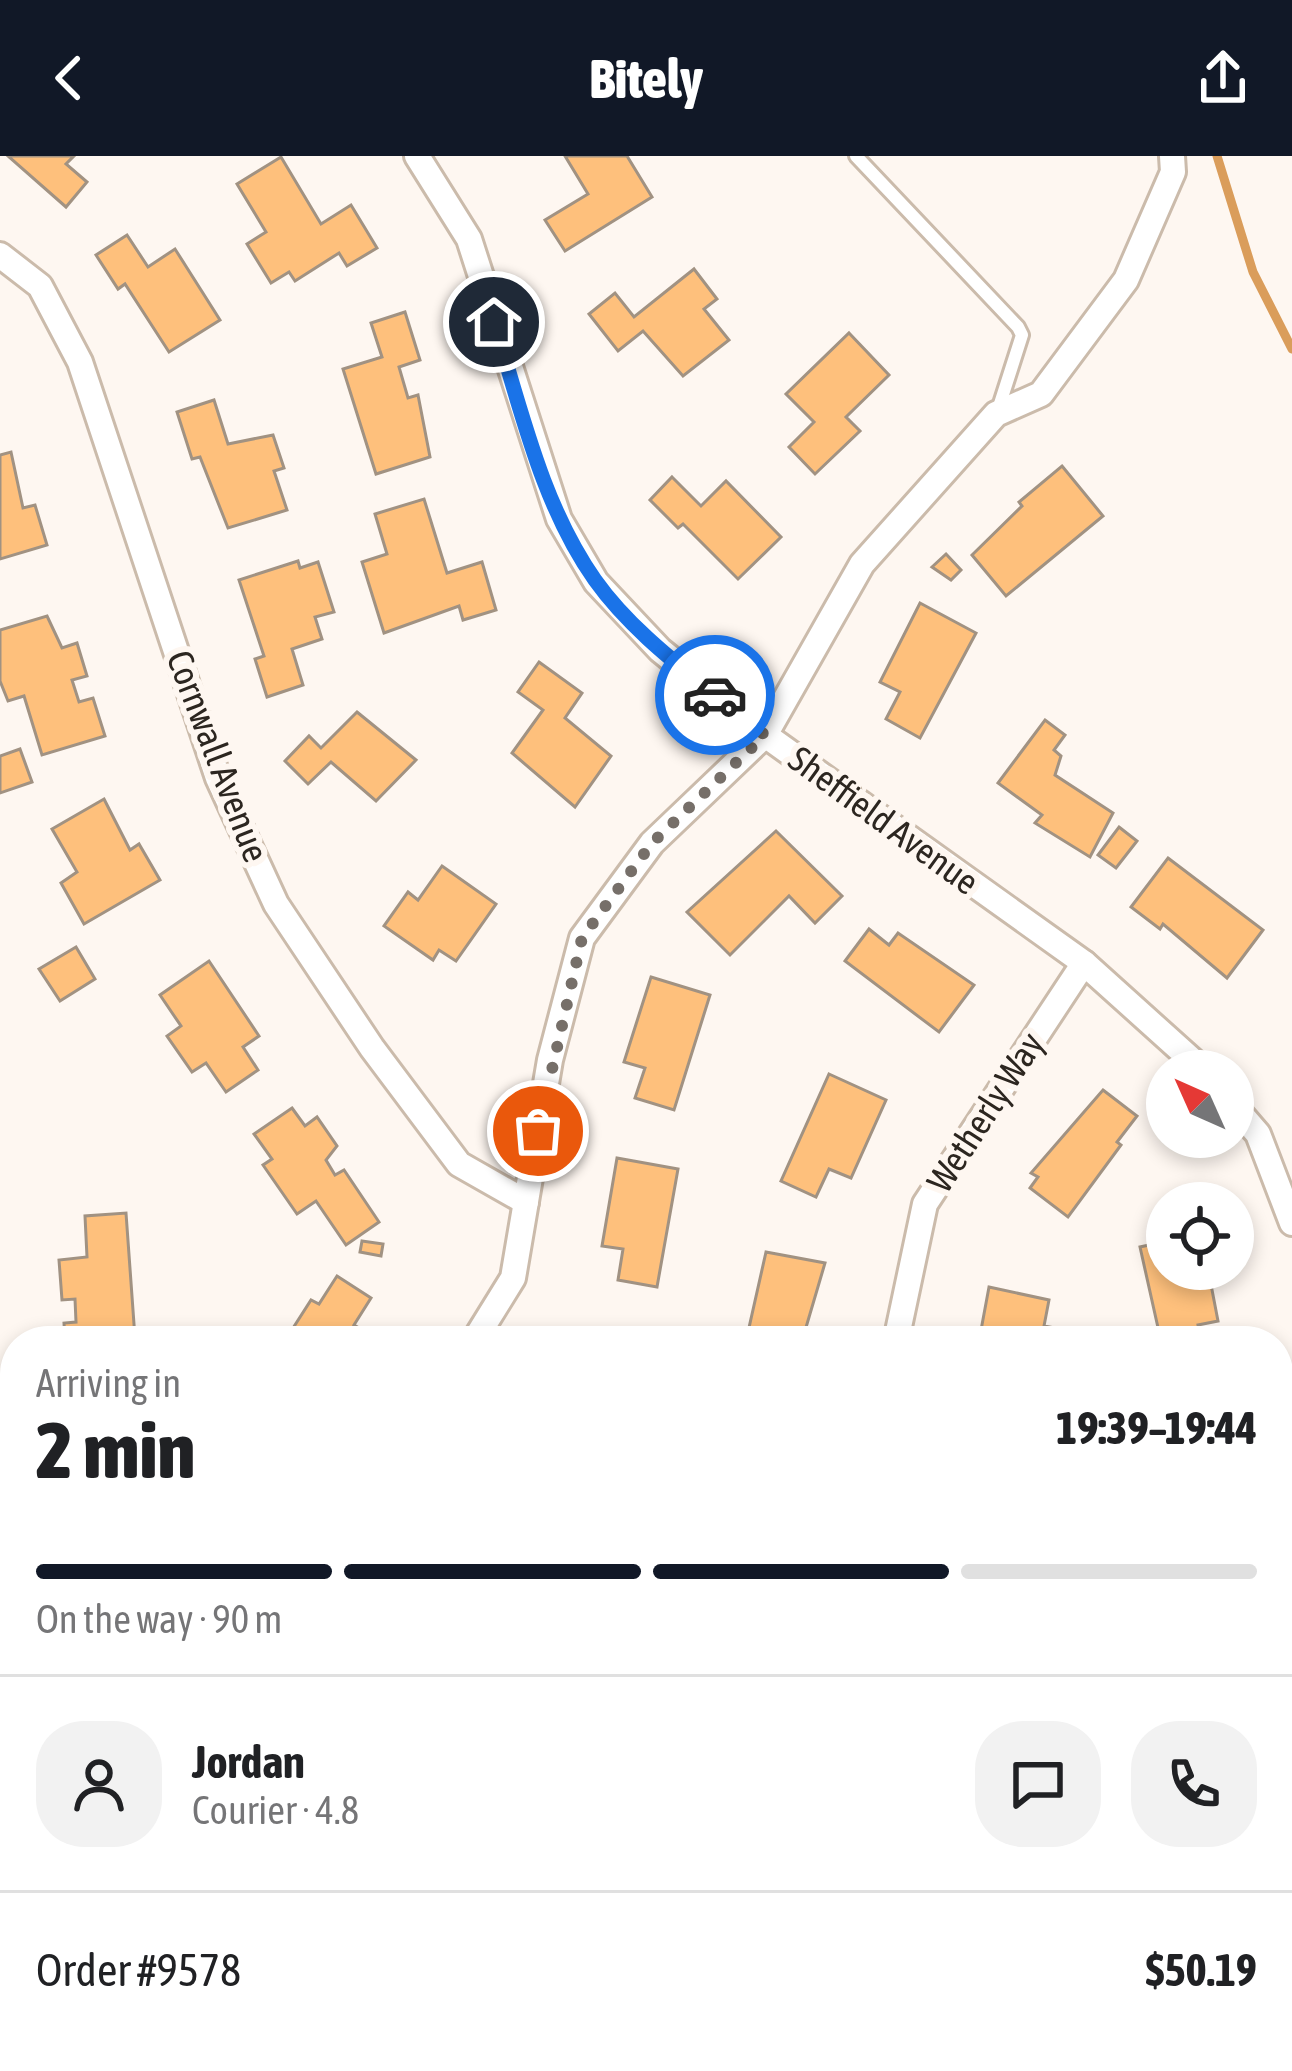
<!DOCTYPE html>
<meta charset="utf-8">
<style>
body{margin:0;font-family:"Asap Condensed",sans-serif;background:#f2f2f2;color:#202124;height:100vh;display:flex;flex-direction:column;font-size:45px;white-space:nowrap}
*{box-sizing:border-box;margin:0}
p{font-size:39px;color:#757577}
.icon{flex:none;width:66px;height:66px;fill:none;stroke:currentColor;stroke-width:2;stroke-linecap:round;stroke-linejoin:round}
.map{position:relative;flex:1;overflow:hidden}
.details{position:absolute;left:0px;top:1170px;width:1293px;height:747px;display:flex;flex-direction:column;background:#fff;border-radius:48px 48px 0 0;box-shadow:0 6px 18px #0003}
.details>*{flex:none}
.needle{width:78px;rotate:315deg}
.controls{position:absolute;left:1146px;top:894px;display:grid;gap:24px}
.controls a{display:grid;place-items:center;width:108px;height:108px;border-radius:50%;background:#fff;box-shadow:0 6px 18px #0003;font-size:60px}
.pin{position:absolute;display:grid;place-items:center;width:102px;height:102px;color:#fff;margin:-51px;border:6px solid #fff;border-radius:50%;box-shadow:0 3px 12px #0007}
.courier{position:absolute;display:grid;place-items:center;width:120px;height:120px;margin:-60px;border:9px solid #1a73e8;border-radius:50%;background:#fff;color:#222;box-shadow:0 3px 15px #0007}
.overview em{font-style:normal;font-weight:800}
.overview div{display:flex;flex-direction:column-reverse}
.overview{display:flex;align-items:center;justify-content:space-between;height:204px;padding:0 36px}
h1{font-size:78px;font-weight:800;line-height:90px}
.bar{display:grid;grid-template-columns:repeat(4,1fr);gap:18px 12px;align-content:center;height:144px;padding:0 36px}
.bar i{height:15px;border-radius:9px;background:#e0e0e0}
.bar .active{background:#111827}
.bar p{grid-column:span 4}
.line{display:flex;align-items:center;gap:30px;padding:0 36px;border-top:3px solid #e0e0e0}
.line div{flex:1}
.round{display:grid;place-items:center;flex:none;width:126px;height:126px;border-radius:48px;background:#f2f2f2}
header{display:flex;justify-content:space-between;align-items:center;height:156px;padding:0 36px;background:#111827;color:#fff;font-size:54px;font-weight:800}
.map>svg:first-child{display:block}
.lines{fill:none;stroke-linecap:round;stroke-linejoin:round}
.stream{stroke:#da9d5b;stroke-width:9}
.building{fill:#fec07c;stroke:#a19282;stroke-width:3}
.lane-casing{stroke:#cbbbab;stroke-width:18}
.street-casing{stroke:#cbbbab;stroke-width:30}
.lane{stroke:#fff;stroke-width:12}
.street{stroke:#fff;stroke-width:24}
.done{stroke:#766f69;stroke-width:12;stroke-dasharray:0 21.6}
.route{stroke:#1a73e8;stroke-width:15}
.labels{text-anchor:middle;stroke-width:12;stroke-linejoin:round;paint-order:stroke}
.street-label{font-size:36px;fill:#2c2620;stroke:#fef7f1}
</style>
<header><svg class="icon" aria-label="back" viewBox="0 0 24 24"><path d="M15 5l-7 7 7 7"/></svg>Bitely<svg class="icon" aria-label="share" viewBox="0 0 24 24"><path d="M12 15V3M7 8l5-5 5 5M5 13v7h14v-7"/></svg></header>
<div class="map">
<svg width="1292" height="1915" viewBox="0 0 1292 1915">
<rect width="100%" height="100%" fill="#fef7f1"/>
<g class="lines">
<!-- stream -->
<path class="stream" d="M1217,0L1253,116L1292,193"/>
</g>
<!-- building -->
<g class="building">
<path d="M8,0H74L66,8L87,26L66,51Z"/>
<path d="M565,0H627L652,41L565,95L545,64L588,38Z"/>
<path d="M281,1L321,68L351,49L377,92L347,110L339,97L295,125L289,116L271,127L247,88L266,76L237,28Z"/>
<path d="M127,79L148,111L175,93L220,164L169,196L125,128L118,133L96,99Z"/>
<path d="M694,113L717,143L704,153L729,184L683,220L643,175L618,195L589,158L615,137L634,161Z"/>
<path d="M405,156L420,204L399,211L408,242L418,239L430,301L376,318L343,213L382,201L371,167Z"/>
<path d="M849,177L889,219L846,261L860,275L815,318L789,291L814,266L786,238Z"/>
<path d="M214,244L228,288L273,279L284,312L274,315L287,354L228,372L200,301L192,303L177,256Z"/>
<path d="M11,296L23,352L35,349L47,389L0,403V299Z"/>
<path d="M1062,310L1103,360L1006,440L972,399L1022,350L1019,346Z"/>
<path d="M672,321L701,350L726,325L781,381L738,423L683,368L678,372L650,344Z"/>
<path d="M424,343L447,417L482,406L496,454L463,464L459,450L384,477L362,406L387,398L375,358Z"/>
<path d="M946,398L961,414L951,424L932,411Z"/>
<path d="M298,405L300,412L318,406L334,456L315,461L322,483L292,493L303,529L267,541L255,503L264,500L239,424Z"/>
<path d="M920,447L976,477L920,582L886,563L900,536L880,526Z"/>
<path d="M47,460L62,492L77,487L87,520L72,524L79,546L93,542L105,580L42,599L24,540L8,545L0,525V474Z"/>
<path d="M539,506L582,537L565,562L611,600L575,651L512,597L543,554L518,536Z"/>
<path d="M357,556L416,604L376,645L331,606L308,628L285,605L309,580L321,592Z"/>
<path d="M1045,564L1065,579L1054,594L1061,600L1055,619L1113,657L1090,701L1035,667L1042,659L998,627Z"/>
<path d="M20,593L32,626L0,637V600Z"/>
<path d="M104,643L130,694L139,688L160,724L84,768L61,727L77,716L52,673Z"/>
<path d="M1119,671L1137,685L1116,712L1098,699Z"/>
<path d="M776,675L842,740L815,767L789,740L730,799L687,756Z"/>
<path d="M1168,702L1263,774L1227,822L1163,768L1160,773L1131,751Z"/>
<path d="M442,710L496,748L456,805L439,794L433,804L384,770L408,736L418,744Z"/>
<path d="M869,773L889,789L898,777L974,829L939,876L845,805Z"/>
<path d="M76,791L95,823L60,845L39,813Z"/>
<path d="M209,805L259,880L243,891L258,914L226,936L206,907L192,916L167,880L181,870L160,839Z"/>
<path d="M651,821L710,839L674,954L635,942L645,912L624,906Z"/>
<path d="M829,918L886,944L851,1022L829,1013L816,1041L781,1025Z"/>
<path d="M1103,934L1137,960L1117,986L1121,989L1068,1061L1030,1032L1038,1021L1031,1017Z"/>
<path d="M292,952L305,970L317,961L337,990L326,1004L335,1019L344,1014L379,1066L346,1089L316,1045L297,1058L263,1009L272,1003L254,978Z"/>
<path d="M617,1002L678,1013L657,1131L618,1124L623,1093L602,1090Z"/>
<path d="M126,1057L135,1182L65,1185L64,1167L76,1166L75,1143L62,1144L59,1104L87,1101L85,1060Z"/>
<path d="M362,1085L383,1088L381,1100L360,1096Z"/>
<path d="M1167,1085V1113H1208L1218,1165L1198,1169L1201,1185H1161L1140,1091Z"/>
<path d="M766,1096L825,1107L802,1185H746Z"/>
<path d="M337,1120L371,1142L354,1169L373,1180L370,1185L286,1183L311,1144L319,1148Z"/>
<path d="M989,1131L1049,1144L1044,1170L1060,1173L1057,1185H979Z"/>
<path d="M0,1283L15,1325V1394L0,1400Z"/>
<path d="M1292,1596V1641L1278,1625V1608Z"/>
<path d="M15,1733V1827L0,1832V1738Z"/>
<path d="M0,1900L39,1915H0Z"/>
<path d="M239,1902H279V1915H238Z"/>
<path d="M775,1902H787L803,1915H764Z"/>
<path d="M930,1902H1024L1036,1909L1032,1915H943Z"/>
<path d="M1098,1902H1156L1133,1915H1111Z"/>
</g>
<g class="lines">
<!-- lane casing -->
<g class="lane-casing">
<path id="lane" d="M856,0L1018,171L1022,179L997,257"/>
</g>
<!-- street casing -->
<g class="street-casing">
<g id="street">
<path d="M417,0L469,83L559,363L596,426L660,494L765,579L1084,807L1204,915"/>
<path d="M0,99L40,130L80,206L218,622L276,748L372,892L459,1008L526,1046"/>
<path d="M1233,949L1258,978L1292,1067"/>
<path d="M474,1185L513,1122L550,904L582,782L652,687L765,579L862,408L996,258L1041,238L1126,124L1173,16L1172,0"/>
<path d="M896,1185L925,1048L1084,807"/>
<path d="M0,1579L15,1594"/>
<path d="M137,1915L138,1902"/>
<path d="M564,1915L566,1902"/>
</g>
</g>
<!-- lane -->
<use href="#lane" class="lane"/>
<!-- street -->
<use href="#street" class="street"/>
</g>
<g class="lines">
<!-- done -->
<path class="done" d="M538,975L582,782L652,687L765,579L715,539"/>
<!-- route -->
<path class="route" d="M494,166C521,253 542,349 595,424C627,469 673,505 715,539"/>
</g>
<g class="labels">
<!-- street labels -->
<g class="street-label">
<text transform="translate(218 600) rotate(69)" y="13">Cornwall Avenue</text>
<text transform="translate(884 664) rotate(36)" y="13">Sheffield Avenue</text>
<text transform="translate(985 956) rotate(-57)" y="13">Wetherly Way</text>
</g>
</g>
</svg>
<div class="controls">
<a><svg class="needle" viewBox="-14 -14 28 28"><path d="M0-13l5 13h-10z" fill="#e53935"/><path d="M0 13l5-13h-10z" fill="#757577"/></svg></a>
<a><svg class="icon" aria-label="locate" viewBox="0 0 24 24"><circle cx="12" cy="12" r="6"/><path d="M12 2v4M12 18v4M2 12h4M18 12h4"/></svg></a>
</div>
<div class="pin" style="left:538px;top:975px;background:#ea580c"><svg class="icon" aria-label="bag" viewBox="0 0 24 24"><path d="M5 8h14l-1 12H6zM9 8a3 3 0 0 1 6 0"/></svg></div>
<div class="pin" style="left:494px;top:166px;background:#1f2937"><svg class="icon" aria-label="home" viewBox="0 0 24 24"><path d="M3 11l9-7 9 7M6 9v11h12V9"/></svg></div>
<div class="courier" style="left:715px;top:539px"><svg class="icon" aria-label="car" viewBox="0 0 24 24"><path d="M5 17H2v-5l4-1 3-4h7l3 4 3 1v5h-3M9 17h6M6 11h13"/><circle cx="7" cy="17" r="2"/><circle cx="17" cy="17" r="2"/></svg></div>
<section class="details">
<div class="overview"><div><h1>2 min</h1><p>Arriving in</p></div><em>19:39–19:44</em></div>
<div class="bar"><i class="active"></i><i class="active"></i><i class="active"></i><i></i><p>On the way · 90 m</p></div>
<div class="line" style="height:216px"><a class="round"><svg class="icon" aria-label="person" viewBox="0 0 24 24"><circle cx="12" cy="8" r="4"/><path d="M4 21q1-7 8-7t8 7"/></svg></a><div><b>Jordan</b><p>Courier · 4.8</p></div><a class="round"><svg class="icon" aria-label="chat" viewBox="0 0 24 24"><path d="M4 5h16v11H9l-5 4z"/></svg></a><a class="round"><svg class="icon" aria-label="phone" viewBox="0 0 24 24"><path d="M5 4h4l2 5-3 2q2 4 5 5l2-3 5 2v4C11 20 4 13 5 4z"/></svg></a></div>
<div class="line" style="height:156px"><div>Order #9578</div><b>$50.19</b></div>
</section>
</div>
